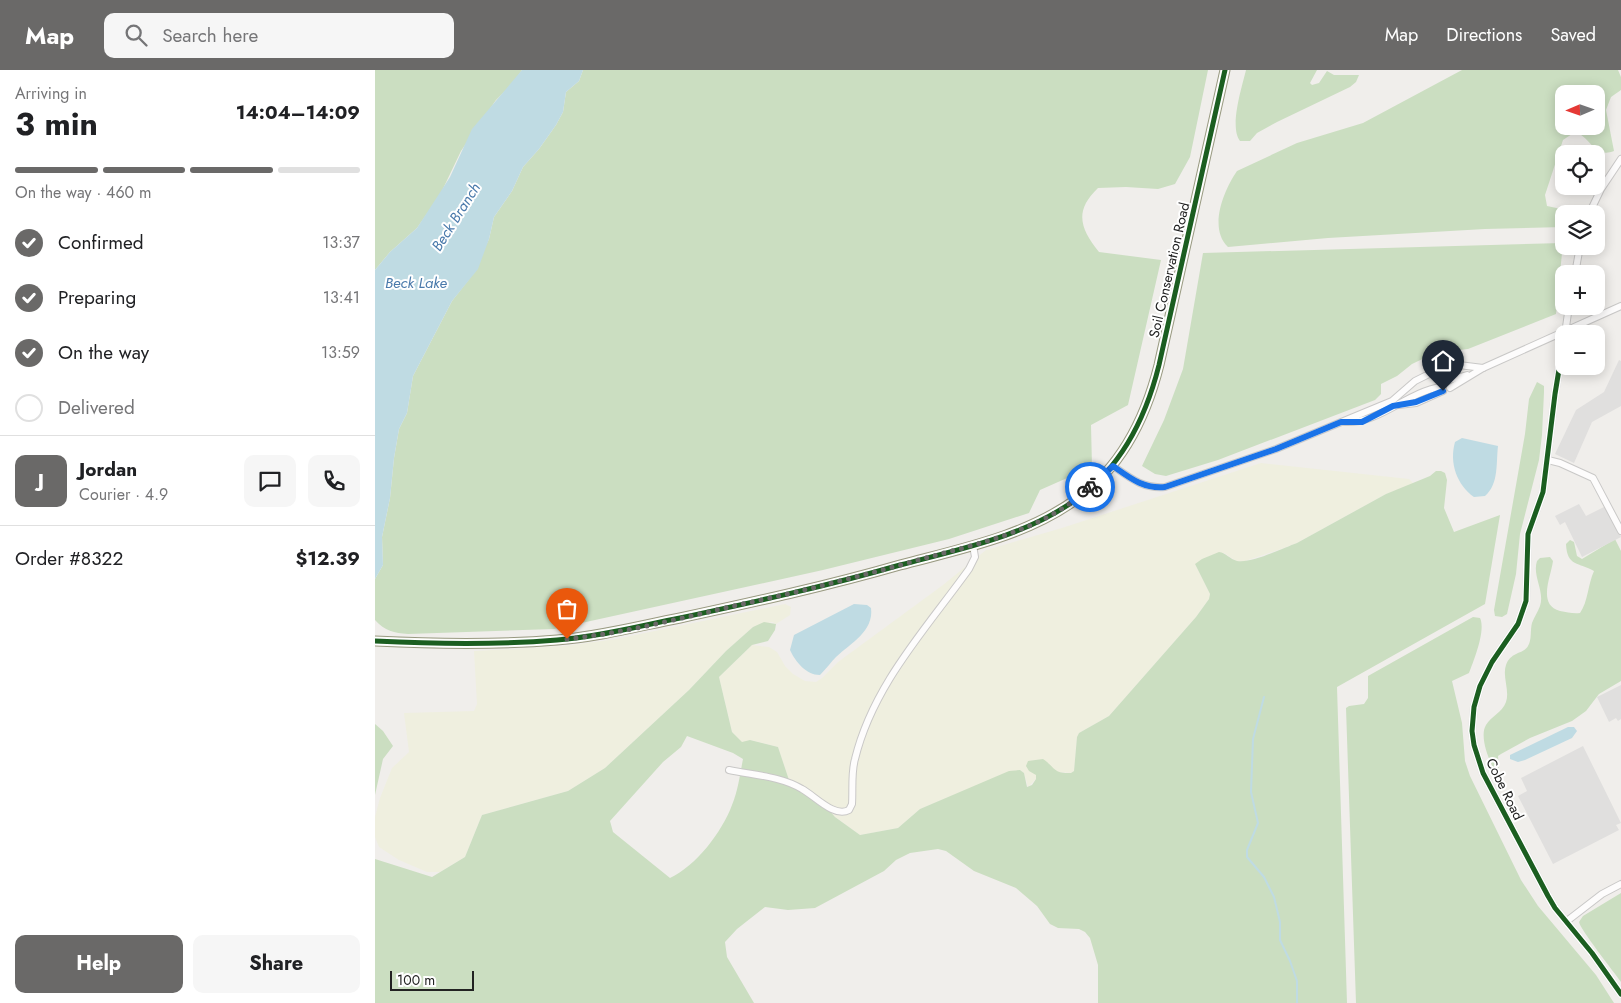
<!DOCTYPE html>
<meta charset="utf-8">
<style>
body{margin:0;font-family:Jost,sans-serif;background:#f6f6f6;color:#202124;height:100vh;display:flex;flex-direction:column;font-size:19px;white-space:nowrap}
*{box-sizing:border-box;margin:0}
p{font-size:16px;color:#757577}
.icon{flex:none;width:28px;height:28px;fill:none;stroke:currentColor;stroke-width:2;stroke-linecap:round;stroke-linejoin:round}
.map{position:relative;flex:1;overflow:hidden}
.side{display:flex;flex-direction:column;background:#fff;width:375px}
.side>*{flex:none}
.needle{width:32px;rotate:268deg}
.controls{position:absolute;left:1180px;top:15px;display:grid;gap:10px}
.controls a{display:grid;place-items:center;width:50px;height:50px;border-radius:10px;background:#fff;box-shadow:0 2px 12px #0003;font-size:25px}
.scale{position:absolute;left:15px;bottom:12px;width:84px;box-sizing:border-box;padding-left:5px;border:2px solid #222;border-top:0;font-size:14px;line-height:18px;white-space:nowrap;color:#222;-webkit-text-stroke:4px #fff;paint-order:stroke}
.pin{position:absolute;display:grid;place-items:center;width:42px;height:42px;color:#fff;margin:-51px -21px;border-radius:50% 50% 50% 0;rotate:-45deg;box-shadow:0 0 5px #0007}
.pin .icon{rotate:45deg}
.courier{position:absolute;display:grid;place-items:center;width:50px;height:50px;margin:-25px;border:4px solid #1a73e8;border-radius:50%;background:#fff;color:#222;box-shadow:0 1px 6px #0007}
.summary em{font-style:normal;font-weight:700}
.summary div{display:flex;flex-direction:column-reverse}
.summary{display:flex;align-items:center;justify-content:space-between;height:85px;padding:0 15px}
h1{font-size:32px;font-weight:700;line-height:38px}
.bar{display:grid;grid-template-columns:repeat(4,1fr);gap:8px 5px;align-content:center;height:60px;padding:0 15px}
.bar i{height:6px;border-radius:4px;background:#e0e0e0}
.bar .on{background:#6a6968}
.bar p{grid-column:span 4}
.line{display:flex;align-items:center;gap:12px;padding:0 15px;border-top:1px solid #e0e0e0}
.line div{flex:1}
.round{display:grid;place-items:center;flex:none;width:52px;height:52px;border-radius:10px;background:#f6f6f6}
ol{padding:0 15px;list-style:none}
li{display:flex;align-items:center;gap:15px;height:55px}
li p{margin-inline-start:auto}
li .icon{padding:5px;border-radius:50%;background:#6a6968;color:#fff;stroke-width:4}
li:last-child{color:#757577}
li i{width:28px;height:28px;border:2px solid #e0e0e0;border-radius:50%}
.primary-button{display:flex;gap:10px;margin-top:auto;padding:10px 15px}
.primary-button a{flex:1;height:58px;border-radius:10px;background:#6a6968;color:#fff;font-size:20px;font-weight:700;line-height:58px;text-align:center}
.primary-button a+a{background:#f6f6f6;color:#202124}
header{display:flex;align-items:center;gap:30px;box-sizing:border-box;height:70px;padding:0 25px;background:#6a6968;color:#fff}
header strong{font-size:24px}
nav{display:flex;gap:28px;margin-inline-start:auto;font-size:18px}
.search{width:350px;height:45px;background:#f6f6f6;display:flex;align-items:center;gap:12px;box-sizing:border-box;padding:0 18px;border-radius:10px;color:#757577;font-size:19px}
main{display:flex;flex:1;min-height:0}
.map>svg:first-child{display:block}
.farmland{fill:#efefdf}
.forest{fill:#cbdec1;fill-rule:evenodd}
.parking{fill:#e0dfde}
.water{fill:#bfdbe3}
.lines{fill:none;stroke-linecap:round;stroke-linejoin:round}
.stream{stroke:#bfdbe3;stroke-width:2}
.street-casing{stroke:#c9c8c7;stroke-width:8}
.secondary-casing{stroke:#999a82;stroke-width:11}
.street{stroke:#fdfcfc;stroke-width:6}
.secondary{stroke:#f4f4ed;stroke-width:9}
.cycleway-casing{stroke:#fff;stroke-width:8}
.cycleway{stroke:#1b5e20;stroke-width:5}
.done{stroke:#6a6968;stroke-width:5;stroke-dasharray:0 9}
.route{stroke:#1a73e8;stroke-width:6}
.labels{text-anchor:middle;stroke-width:4;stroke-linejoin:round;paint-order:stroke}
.street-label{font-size:14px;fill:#222;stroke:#fff}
.water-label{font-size:15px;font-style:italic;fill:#4a7aab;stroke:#fff}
</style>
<header>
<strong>Map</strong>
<div class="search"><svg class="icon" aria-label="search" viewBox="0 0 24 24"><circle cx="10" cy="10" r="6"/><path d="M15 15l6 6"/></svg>Search here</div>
<nav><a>Map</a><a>Directions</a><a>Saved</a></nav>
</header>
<main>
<section class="side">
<div class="summary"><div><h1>3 min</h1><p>Arriving in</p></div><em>14:04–14:09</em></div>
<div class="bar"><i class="on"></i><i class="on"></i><i class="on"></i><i></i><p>On the way · 460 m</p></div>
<ol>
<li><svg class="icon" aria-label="check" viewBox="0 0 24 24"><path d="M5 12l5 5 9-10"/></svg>Confirmed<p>13:37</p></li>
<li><svg class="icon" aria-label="check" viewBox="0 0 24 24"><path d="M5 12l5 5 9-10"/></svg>Preparing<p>13:41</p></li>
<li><svg class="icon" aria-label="check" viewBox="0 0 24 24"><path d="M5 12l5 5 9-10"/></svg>On the way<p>13:59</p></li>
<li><i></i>Delivered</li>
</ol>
<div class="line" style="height:90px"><b class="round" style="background:#6a6968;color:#fff">J</b><div><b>Jordan</b><p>Courier · 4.9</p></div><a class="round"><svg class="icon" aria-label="chat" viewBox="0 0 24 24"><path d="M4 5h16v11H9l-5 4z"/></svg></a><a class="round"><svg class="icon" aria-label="phone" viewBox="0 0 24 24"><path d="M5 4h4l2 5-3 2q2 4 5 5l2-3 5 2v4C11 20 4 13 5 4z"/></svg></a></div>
<div class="line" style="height:65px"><div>Order #8322</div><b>$12.39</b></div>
<div class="primary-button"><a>Help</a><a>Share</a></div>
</section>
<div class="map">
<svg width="1246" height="933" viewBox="0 0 1246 933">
<rect width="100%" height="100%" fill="#f0eeeb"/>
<!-- farmland -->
<g class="farmland">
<path d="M886,393L1034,409L1039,414L1011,424L922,473L906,479L870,491H861L849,483L820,494L835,524L834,529L821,547L734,646L704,663L702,668L699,701L696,703L683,702L676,698L654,701L661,704V709L653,717L649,703L645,700L593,719L545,739L523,758L485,765L460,747L445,730L415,713L403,677L375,670L367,673L357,662L344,607L377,575L394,577L402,582L410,596L418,604L430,611L441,612L447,608L463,592L568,515L611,480L687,458Z"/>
<path d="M410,534L416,537L415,545L401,554L397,552L378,557L351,581L314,620L230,698L193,721L107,745L90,787L65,802H52L24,790L4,777L0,767V747L5,728L17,698L34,682L29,643L99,641L102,634L99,581L190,576L241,569Z"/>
</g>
<!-- forest -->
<g class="forest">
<path d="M0,0H147L138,13L121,30L86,81L65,125L42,158L15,182L0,200Z"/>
<path d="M208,0H833L815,87L800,114L783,119L751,117L723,118C699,141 705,158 724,182L786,190L753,335L716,355L717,397L665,420L654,443L574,469L448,500L179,559L33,564C19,563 10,561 0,550V509L8,495L7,467L15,428L19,388L24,359L32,343L38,306L77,231L95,208L114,169L119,147L137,121L148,97L164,79L181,55L188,42L191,22L204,11Z"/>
<path d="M871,0H942L935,13L937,15L944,13L952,1L959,5H984L981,12L975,17L902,52L882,63L875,71H865C854,57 867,17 871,0Z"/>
<path d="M1087,0H1243L1246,7V20L1236,27L1231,40L1239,81C1219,89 1215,66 1200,62L1188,70L1170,125L1172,136L1191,140L1194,144H1189V157L1110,159L953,168L853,177C833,158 849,120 862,101L922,73L988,53ZM1189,24H1221V56H1189Z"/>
<path d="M1188,173L1181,244L1093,279L1060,283L1037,294L1022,306L1006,314V324L1000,330L843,390L791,406L780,404L767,396L789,350L808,299L828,183Z"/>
<path d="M1162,312L1169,316V322L1167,365L1164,390L1145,464L1141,504L1132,544L1127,547L1120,546L1119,540L1150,364L1154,329Z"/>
<path d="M1061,401H1066L1070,403L1072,410L1069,438L1079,462L1125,445L1110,534L962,617L972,933H723V895L715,868L710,862L704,859L683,858L675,854L662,836L641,818L599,801L571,781L563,779L535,783L521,790L509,801L440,838L413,840L390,837L362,859L350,872L352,887L379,933H0V789L57,807L90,787L107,745L193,721L230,698L314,620L351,581L378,557L389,552L401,554L400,560L393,571L377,575L344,607L357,662L367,672L375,670L403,677L415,713L445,730L460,747L485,765L523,758L545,739L634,701L645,700L649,703L652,717L657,715L661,709V705L654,701L651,696L653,691L668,689C680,697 678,704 696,703L699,701L702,667L704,663L734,646L821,547L834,529L835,524L820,494L827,489L844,482C851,483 855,489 862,491C876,494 908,478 922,473L1011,424L1055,406ZM312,666L358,683L368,689C365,704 363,721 357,735C347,762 321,796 295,808L238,762L235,751L288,692L306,677Z"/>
<path d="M1240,469L1246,481V611L1224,624L1211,641L1197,651L1155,668L1126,684L1123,686L1124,700L1121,702C1114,692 1104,666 1111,655C1116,646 1127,643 1131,632C1135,620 1127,607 1131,595C1136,581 1149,584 1153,576C1157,570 1155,560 1157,553C1159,547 1163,542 1165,536C1170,521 1157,506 1162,491L1165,488L1175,487L1178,491C1176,507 1162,535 1185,541C1192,542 1198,544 1205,543C1213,532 1213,514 1219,501C1204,492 1192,497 1191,474L1195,470L1199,472L1202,486L1207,489Z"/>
<path d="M1098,547L1105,548C1111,560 1099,590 1094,603L1077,611L1087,653L1090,691L1095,706L1146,810L1163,836L1221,905L1239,933H981L971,638L974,636L989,634L993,628V606Z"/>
<path d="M0,654L8,661L18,676L8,689L0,725Z"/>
<path d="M1246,823V912C1239,902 1205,859 1204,852L1208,846Z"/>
</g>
<!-- parking -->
<g class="parking">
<path d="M1244,290L1246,291V336L1217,352L1199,393L1180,384L1201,340L1229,322Z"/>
<path d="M1204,434L1211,446L1231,436L1246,467L1207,487L1190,452L1185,455L1180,446Z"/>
<path d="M1246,615V649L1243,651L1241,648L1234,652L1222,627Z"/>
<path d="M1208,676L1246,753L1241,755L1244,760L1178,794L1143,726L1152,721L1146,708Z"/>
</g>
<!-- water -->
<g class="water">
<path d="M147,0H208L204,11L191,22L188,42L181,55L164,79L148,97L137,121L119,147L114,169L103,199L77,231L38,306L32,343L24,359L19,388L15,428L7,467L8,495L0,509V200L15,182L42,158L75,107L97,59Z"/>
<path d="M1087,368L1123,376C1121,393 1124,414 1110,426L1099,427C1082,415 1074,393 1080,372Z"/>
<path d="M479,534L492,535L496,538C499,561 476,573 461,587C456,592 451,599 445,605C431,605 420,591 415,580L419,565Z"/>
<path d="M1193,657H1199L1202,661L1197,668L1150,690L1143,692L1135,689V685Z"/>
</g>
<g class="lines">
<!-- stream -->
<path class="stream" d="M889,627L878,669L876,722L883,753L872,780V787L889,807L899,827L905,852V870L915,891L922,911V933"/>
<!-- street casing -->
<g class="street-casing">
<g id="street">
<path d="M1214,144L1226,119L1246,89"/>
<path d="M1200,204L1205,176"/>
<path d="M1190,264L1194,236"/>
<path d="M1189,269L1180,324L1168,422L1153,464L1151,531L1143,554L1117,592L1105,616L1099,637L1097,661L1099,675L1108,703L1173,826L1180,838L1217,883L1246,924"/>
<path d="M1072,311L1092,305"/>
<path d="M1075,318L1108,298L1246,236"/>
<path d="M1024,335L1041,333L1068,321"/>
<path d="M970,352C1004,354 1032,322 1066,317"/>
<path d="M1173,390L1185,393L1218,408L1246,461"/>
<path d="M738,396C755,408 768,419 790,417L901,379L1017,331L1040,311L1060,301L1084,295L1108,298"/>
<path d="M354,700C377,705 406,706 427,719C440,726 459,748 474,740L477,734C478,719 476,703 480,689C498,615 551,559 594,499L600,487L598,475"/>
<path d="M1192,851L1227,824L1246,814"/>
</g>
</g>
<!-- secondary casing -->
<g class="secondary-casing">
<path id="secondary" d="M0,571C61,574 122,575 182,570C223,567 264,556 305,548C379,532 452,516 525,495C585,479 652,466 703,428C747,396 771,347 784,295L850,0"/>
</g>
<!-- street -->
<use href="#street" class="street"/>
<!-- secondary -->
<use href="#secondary" class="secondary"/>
<!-- cycleway casing -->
<g class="cycleway-casing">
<g id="cycleway">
<path d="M1189,269L1180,324L1168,422L1153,464L1151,531L1143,554L1117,592L1105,616L1099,637L1097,661L1099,675L1108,703L1173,826L1180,838L1217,883L1246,924"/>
<path d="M0,571C61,574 122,575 182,570C223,567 264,556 305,548C379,532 452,516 525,495C585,479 652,466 703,428C747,396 771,347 784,295L850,0"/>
</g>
</g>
<!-- cycleway -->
<use href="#cycleway" class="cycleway"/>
</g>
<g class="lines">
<!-- done -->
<path class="done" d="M192,569C249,563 307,548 363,535C425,522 486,506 547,489C605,473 670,460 715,417"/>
<!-- route -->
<path class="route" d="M715,417L738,396C755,408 768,419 790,417L901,379L966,352H987L1018,336L1041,332L1068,321"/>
</g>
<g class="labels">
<!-- street labels -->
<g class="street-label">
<text transform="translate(794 200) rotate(-77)" y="5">Soil Conservation Road</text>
<text transform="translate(1130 719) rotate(64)" y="5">Cobe Road</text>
</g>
<!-- water labels -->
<g class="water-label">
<text transform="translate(81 147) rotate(-58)" y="5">Beck Branch</text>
<text x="41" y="218">Beck Lake</text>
</g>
</g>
</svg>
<div class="controls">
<a><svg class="needle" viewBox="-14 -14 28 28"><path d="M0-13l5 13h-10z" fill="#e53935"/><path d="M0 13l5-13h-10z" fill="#757577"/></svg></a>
<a><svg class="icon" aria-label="locate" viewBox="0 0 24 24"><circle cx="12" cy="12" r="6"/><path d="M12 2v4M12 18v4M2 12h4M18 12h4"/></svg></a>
<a><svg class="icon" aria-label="layers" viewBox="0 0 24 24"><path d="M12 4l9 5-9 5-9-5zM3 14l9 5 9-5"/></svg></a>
<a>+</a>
<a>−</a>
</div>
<div class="scale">100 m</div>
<div class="pin" style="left:192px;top:569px;background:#ea580c"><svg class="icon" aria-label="bag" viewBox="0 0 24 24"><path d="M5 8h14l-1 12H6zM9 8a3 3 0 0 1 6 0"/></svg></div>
<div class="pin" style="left:1068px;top:321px;background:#1f2937"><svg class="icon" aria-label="home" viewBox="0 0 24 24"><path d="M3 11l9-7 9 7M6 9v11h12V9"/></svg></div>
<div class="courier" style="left:715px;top:417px"><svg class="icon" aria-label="bike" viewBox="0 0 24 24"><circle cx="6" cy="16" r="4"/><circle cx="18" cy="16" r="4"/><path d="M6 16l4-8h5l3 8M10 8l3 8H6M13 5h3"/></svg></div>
</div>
</main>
